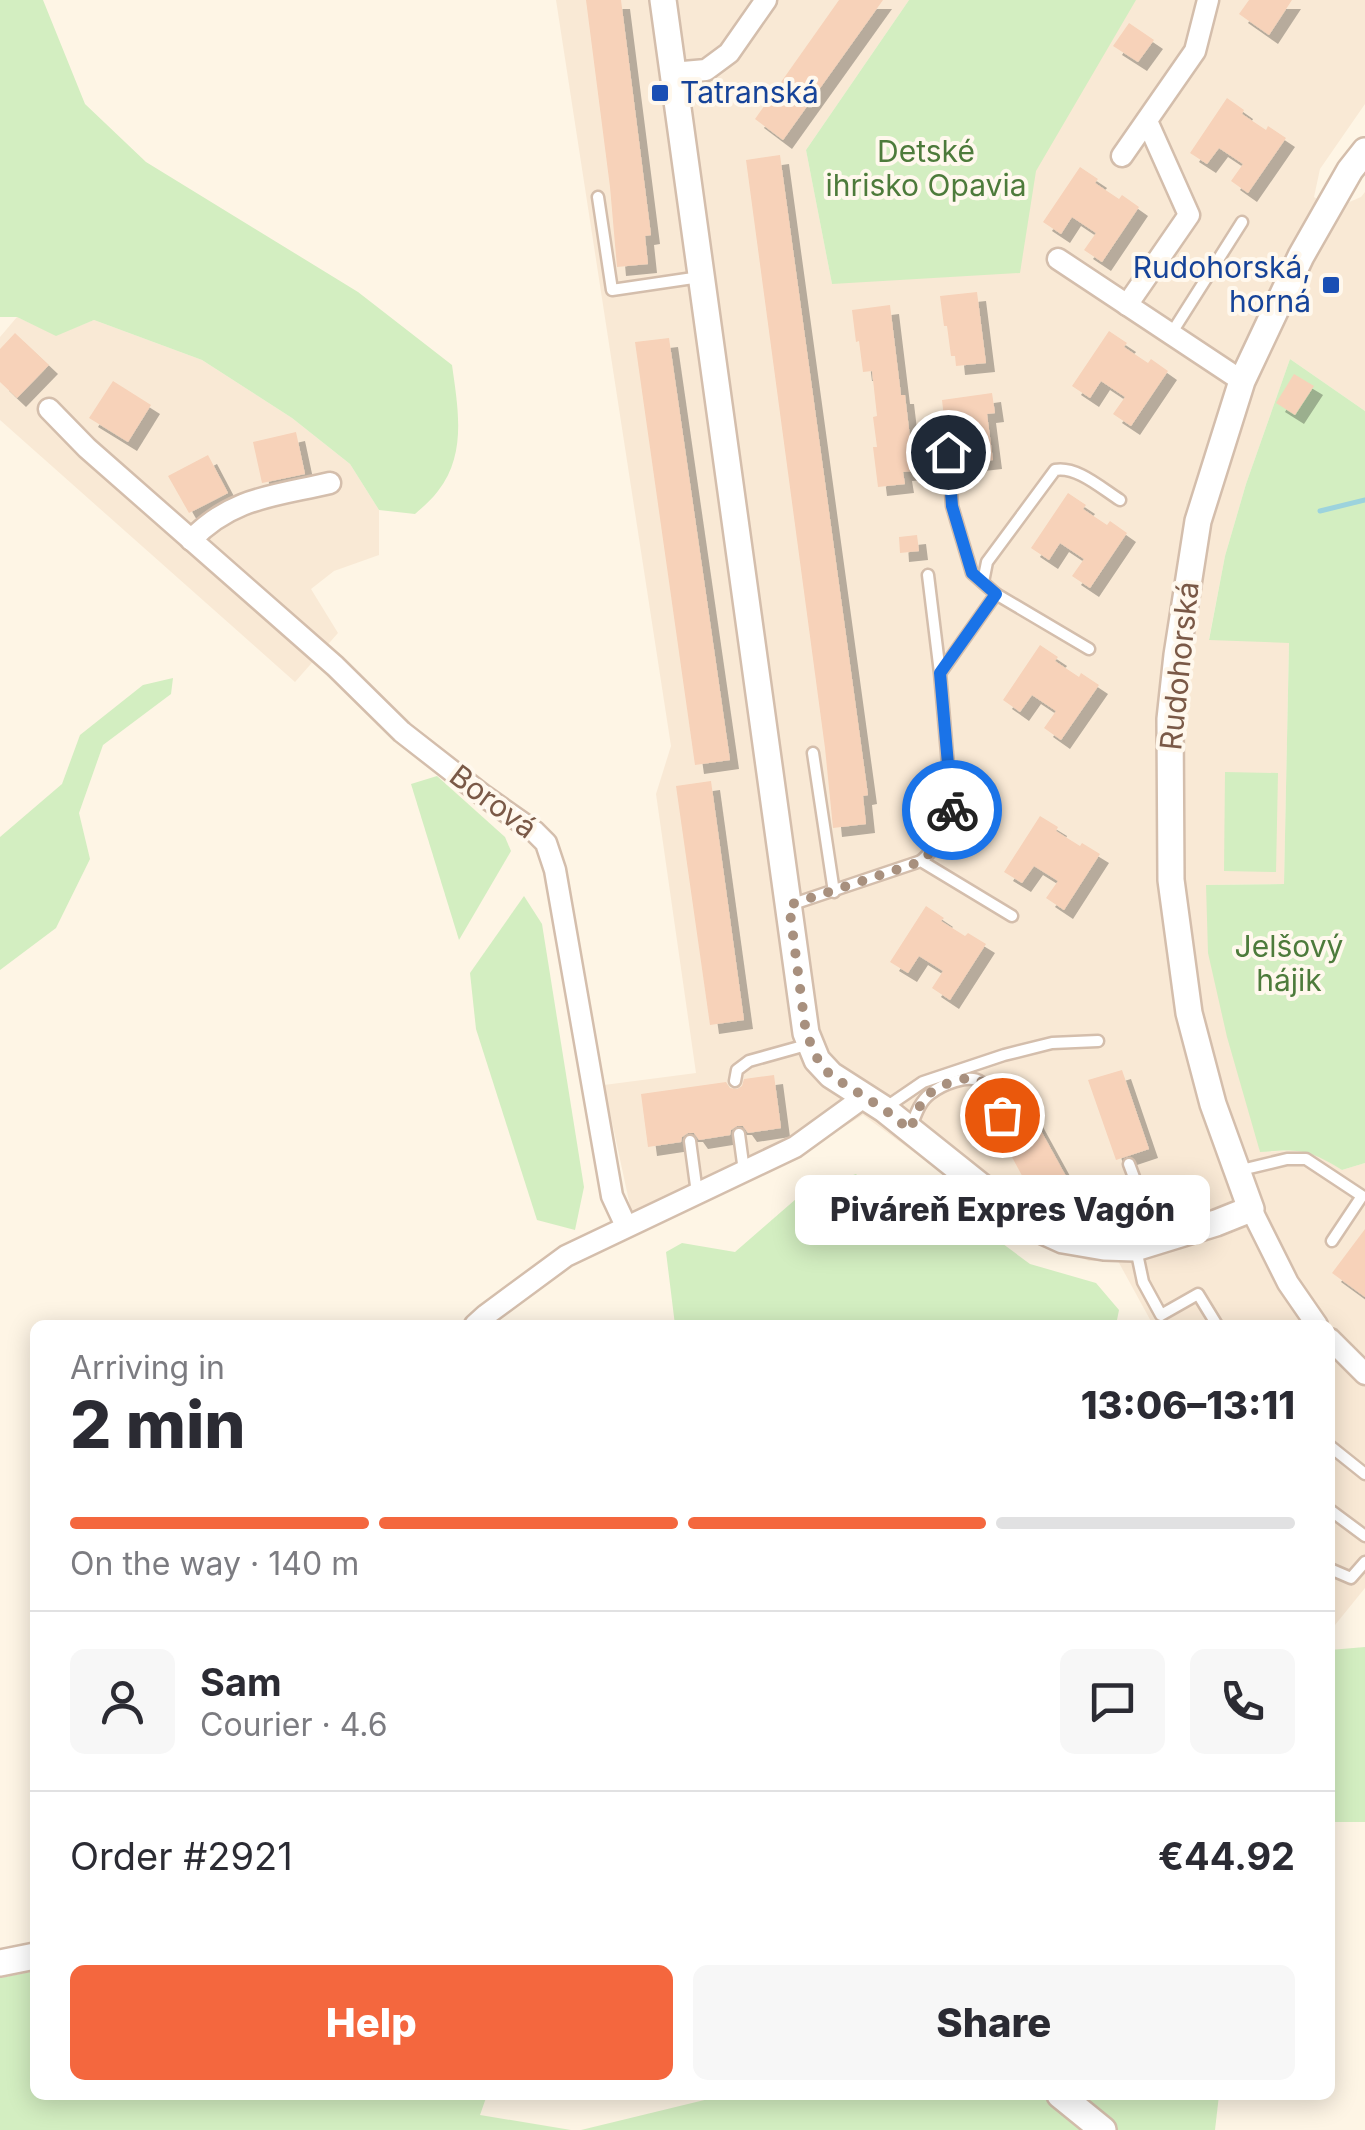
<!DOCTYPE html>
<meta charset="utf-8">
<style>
body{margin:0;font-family:Inter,sans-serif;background:#f7f7f7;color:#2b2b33;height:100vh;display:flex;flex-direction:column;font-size:38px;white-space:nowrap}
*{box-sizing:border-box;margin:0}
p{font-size:32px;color:#7c7c81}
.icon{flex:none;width:55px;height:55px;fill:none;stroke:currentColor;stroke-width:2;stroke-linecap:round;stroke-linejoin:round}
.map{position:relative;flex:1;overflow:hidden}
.side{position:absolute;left:30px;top:1320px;width:1305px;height:780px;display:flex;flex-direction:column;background:#fff;border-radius:15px;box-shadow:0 5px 25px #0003}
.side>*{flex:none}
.pin{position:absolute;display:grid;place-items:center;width:85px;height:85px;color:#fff;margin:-42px;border:5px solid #fff;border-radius:50%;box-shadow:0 2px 10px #0007}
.courier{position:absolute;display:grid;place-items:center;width:100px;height:100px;margin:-50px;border:8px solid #1a73e8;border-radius:50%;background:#fff;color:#222;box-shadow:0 2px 12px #0007}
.bubble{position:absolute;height:70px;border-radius:15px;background:#fff;box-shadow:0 5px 25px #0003;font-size:32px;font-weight:800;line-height:70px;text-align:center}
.head em{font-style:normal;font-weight:800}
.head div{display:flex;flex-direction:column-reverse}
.head{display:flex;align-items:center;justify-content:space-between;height:170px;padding:0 40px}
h1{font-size:65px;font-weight:800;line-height:75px}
.bar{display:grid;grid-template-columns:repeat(4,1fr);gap:15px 10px;align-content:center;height:120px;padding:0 40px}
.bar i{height:12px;border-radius:8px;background:#e1e1e2}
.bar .active{background:#f4673e}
.bar p{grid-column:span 4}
.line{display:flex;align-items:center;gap:25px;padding:0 40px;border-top:2px solid #e1e1e2}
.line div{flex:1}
.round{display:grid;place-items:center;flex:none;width:105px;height:105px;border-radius:15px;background:#f7f7f7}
.action{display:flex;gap:20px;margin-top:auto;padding:20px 40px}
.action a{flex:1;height:115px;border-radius:15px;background:#f4673e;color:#fff;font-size:40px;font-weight:800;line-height:115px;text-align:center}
.action a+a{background:#f7f7f7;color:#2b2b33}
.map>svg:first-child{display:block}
.residential{fill:#f9e9d5}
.green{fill:#d3eec1}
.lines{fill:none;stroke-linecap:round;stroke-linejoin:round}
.stream{stroke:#9cd3dd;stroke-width:5}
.building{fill:#f7d2b9;filter:url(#shadow)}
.service-casing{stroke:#d4beac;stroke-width:15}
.minor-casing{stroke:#d4beac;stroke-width:25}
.tertiary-casing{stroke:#d4beac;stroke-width:30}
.service{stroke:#fff;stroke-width:10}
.minor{stroke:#fff;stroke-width:20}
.tertiary{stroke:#fff;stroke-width:25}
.done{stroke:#a8907e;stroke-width:10;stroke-dasharray:0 18}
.route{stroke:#1a73e8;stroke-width:12}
.transit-dot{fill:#1a4fb4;stroke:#fff8ed;stroke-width:4}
.labels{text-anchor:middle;stroke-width:8;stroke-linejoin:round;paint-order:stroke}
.transit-label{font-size:30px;fill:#164399;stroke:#fff8ed;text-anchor:start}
.park-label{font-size:30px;fill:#4d7b3b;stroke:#fff8ed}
.street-label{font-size:30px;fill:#7a5947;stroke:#fff8ed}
</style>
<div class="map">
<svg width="1365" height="2130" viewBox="0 0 1365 2130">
<defs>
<filter id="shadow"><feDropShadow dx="9" dy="9" stdDeviation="0" flood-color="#0004"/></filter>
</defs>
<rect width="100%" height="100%" fill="#fef5e5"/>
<!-- residential -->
<g class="residential">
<path d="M556,0H909L806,150L832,284L1024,179L1134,0H1365V104L1320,169L1314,197L1333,209L1361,197L1365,192V411L1290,359L1246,484L1225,556L1209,639L1289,642L1284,884L1206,885L1260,1152L1296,1150L1316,1154L1342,1170L1365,1163V1588L1335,1625L1330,1626V1325H1153L1118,1261H1089L1030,1237L863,1115L782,1165L635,1229L604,1085L696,1073L656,794L671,746Z"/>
<path d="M17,317L56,335L94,320L202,360L292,418L350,464L379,510V555L334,571L311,589L338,633L295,682L0,420V337Z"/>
</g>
<!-- green -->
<g class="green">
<path d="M0,0H43L85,104L146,162L358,292L452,365C458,408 467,454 438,491C432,499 423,507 415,514L379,510L350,464L292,418L202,360L94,320L56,336L17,317H0Z"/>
<path d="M909,0H1136L1036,171L1020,273L832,284L806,150Z"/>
<path d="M1290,359L1365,411V1163L1342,1170C1308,1149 1299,1149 1260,1152L1227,1037L1208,953L1206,885L1284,884L1289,643L1209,640L1225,556L1246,484Z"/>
<path d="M173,678L171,694L103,745L79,813L90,859L56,928L0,970V837L62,784L80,735L143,685Z"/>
<path d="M1225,772L1278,773L1276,872L1224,871Z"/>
<path d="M437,776L505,837L511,851L459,940L411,784Z"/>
<path d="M524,896L542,924L584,1187L575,1230L537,1220L476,1029L470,973Z"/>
<path d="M856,1174L884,1206L957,1210L1030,1264L1096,1283L1119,1310L1116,1325H675L666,1252L682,1243L735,1252L804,1192Z"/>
<path d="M1365,1647V1822H1330V1650Z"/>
<path d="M35,1971V2095H487L480,2115L571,2130H0V1978Z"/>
<path d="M725,2095H1219L1215,2130H581Z"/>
</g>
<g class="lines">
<!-- stream -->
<path class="stream" d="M1320,511L1365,500"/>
</g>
<!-- building -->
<g class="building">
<path d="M586,0H621L651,235L645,236L648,264L617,267L610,187Z"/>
<path d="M839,0H883L783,140L755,119Z"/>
<path d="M1249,0H1292L1269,35L1239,14Z"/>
<path d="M1129,23L1154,40L1138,62L1113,46Z"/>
<path d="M1227,98L1244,110L1242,114L1266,130L1268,126L1286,138L1248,193L1231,181L1243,164L1219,148L1207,164L1190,153Z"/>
<path d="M780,155L868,795L863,796L866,824L833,828L825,748L746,160Z"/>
<path d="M1080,167L1098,179L1095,183L1119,199L1122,195L1139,207L1102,262L1084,250L1096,233L1072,217L1061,234L1043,222Z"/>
<path d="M977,292L986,363L956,366L955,356H951L947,326H944L940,296Z"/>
<path d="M890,305L901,395H905L914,471L903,472L905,484L878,487L873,447H877L873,417L877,416L872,371L863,372L859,341L856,342L852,310Z"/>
<path d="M1109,331L1127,343L1124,347L1148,363L1151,359L1168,371L1131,426L1113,414L1125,397L1101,381L1090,398L1072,386Z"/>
<path d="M15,333L49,365L17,398L0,382V349Z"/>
<path d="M669,338L730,760L695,765L635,342Z"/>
<path d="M1294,374L1314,386L1295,415L1276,403Z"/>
<path d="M113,381L151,405L128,442L89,418Z"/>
<path d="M992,393L995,413L987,414L993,460L958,464L950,417L944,418L942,400Z"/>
<path d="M296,432L305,474L262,483L253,442Z"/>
<path d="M208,455L228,493L189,513L168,476Z"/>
<path d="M1068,493L1086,505L1083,509L1107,525L1110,521L1127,533L1090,588L1072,576L1084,559L1060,543L1049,560L1031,548Z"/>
<path d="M917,535L919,551L900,553L899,537Z"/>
<path d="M1040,645L1058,657L1055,661L1079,677L1081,673L1099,685L1061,740L1044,728L1056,711L1032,695L1020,712L1003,700Z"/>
<path d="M711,781L744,1020L710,1025L676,786Z"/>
<path d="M1040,816L1058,827L1056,831L1080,846L1082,843L1100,854L1064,910L1046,898L1058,881L1034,866L1022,883L1004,872Z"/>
<path d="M926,906L944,918L941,921L965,936L968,933L986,944L950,1000L932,988L943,971L919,956L908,973L890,962Z"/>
<path d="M1122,1070L1149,1149L1116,1160L1088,1080Z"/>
<path d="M774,1075L781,1128L748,1133L743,1126H737L731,1130L730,1135L699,1140L694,1133H688L682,1137L681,1142L648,1147L641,1094L726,1082L730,1088L737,1089L742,1086L744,1079Z"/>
<path d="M1034,1118L1067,1178L1033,1196L1000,1135Z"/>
<path d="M1365,1229V1297L1332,1273Z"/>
</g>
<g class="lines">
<!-- service casing -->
<g class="service-casing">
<g id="service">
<path d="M598,197L612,290L700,277"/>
<path d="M1171,334L1242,222"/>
<path d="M948,452L952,506L972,573L996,594"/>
<path d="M983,582L987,562L1055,470C1077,466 1101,488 1120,500"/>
<path d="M941,672L996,594L1089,649"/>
<path d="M813,753L834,892"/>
<path d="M953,822L972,815L989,788"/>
<path d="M921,861L944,839L953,822L940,673L928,575"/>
<path d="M790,905L921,861L1012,916"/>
<path d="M735,1081L737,1070L749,1061L810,1044"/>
<path d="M885,1108L923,1082L1004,1055L1052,1043L1098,1041"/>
<path d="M910,1129C915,1117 919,1102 930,1094C941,1085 969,1073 981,1082C991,1089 996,1104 1003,1115"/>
<path d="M739,1134L744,1171"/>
<path d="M690,1141L697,1193"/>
<path d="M1129,1164L1146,1209L1161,1236"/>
<path d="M1237,1171L1287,1159H1306L1362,1196L1332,1241"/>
<path d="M1136,1249L1143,1282L1161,1315L1198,1294L1217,1325"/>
<path d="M1330,1446L1365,1474"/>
<path d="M1330,1510L1365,1536"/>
<path d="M1330,1569L1351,1578L1365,1562"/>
</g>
</g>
<!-- minor casing -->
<g class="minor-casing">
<g id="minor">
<path d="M672,73L706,70L729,53L766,0"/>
<path d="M1122,156L1195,51L1208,0"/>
<path d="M1058,259L1242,381"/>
<path d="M1127,305L1189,215L1147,121"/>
<path d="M49,409L87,448L335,666L402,732L484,796L535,832L546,843L555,870L612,1196L626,1226"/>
<path d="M191,540C232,497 275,496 330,483"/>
<path d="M1251,1209L1288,1283L1317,1325"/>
<path d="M475,1325L486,1315L566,1256L795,1147L864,1097"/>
<path d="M1330,1339L1365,1374"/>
</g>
</g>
<!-- tertiary casing -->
<g class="tertiary-casing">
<g id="tertiary">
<path d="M663,0L806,1033L817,1060L831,1075L884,1109L1008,1208L1041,1230L1063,1240L1104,1247L1135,1248L1216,1223L1251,1209L1213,1104L1189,1013L1171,880L1170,719L1177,655L1198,521L1242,381L1301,256L1350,170L1365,151"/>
<path d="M0,1963L35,1956"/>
<path d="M1060,2095L1103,2130"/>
</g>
</g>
<!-- service -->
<use href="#service" class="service"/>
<!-- minor -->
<use href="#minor" class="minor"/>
<!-- tertiary -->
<use href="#tertiary" class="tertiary"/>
</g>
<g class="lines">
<!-- done -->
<path class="done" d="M952,810L954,822L944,840L920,862L789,905L806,1033L818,1060L830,1075L884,1109L910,1130C915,1118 919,1103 929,1094C940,1085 968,1073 981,1081C990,1089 996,1104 1002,1115"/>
<!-- route -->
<path class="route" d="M948,452L952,506L972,573L996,594L940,673L952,810"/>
</g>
<!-- markers -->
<g class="transit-dot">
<rect x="650" y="83" width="20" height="20" rx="5"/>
<rect x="1321" y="275" width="20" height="20" rx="5"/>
</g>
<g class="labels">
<!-- transit labels -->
<g class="transit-label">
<text x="680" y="103">Tatranská</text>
<text x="1311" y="278" text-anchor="end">Rudohorská,<tspan x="1311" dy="34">horná</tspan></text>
</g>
<!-- park labels -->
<g class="park-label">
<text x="926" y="162">Detské<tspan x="926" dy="34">ihrisko Opavia</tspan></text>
<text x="1289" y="957">Jelšový<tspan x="1289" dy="34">hájik</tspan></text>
</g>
<!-- street labels -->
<g class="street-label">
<text transform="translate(1180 666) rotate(-84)" y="10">Rudohorská</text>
<text transform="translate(493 802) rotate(37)" y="10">Borová</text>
</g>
</g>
</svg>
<div class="pin" style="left:1002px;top:1115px;background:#ea580c"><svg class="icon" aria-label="bag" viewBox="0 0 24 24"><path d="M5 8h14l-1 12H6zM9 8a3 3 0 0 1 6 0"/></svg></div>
<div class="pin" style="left:948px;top:452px;background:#1f2937"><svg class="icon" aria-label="home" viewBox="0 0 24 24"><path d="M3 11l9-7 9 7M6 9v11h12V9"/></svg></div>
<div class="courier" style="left:952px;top:810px"><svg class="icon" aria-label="bike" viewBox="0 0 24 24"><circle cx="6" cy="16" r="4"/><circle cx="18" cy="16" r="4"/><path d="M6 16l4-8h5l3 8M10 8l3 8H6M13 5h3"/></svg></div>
<div class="bubble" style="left:795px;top:1175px;width:415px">Piváreň Expres Vagón</div>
<section class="side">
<div class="head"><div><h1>2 min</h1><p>Arriving in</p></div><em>13:06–13:11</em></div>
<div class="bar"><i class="active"></i><i class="active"></i><i class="active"></i><i></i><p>On the way · 140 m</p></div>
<div class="line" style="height:180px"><a class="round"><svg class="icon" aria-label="person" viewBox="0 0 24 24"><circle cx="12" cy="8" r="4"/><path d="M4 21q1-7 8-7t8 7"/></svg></a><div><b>Sam</b><p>Courier · 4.6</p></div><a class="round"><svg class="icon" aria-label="chat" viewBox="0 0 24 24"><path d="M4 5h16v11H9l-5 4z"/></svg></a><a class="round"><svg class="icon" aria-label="phone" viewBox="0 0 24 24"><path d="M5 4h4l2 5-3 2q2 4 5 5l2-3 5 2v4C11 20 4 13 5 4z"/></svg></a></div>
<div class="line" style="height:130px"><div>Order #2921</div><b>€44.92</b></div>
<div class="action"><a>Help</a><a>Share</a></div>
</section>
</div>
